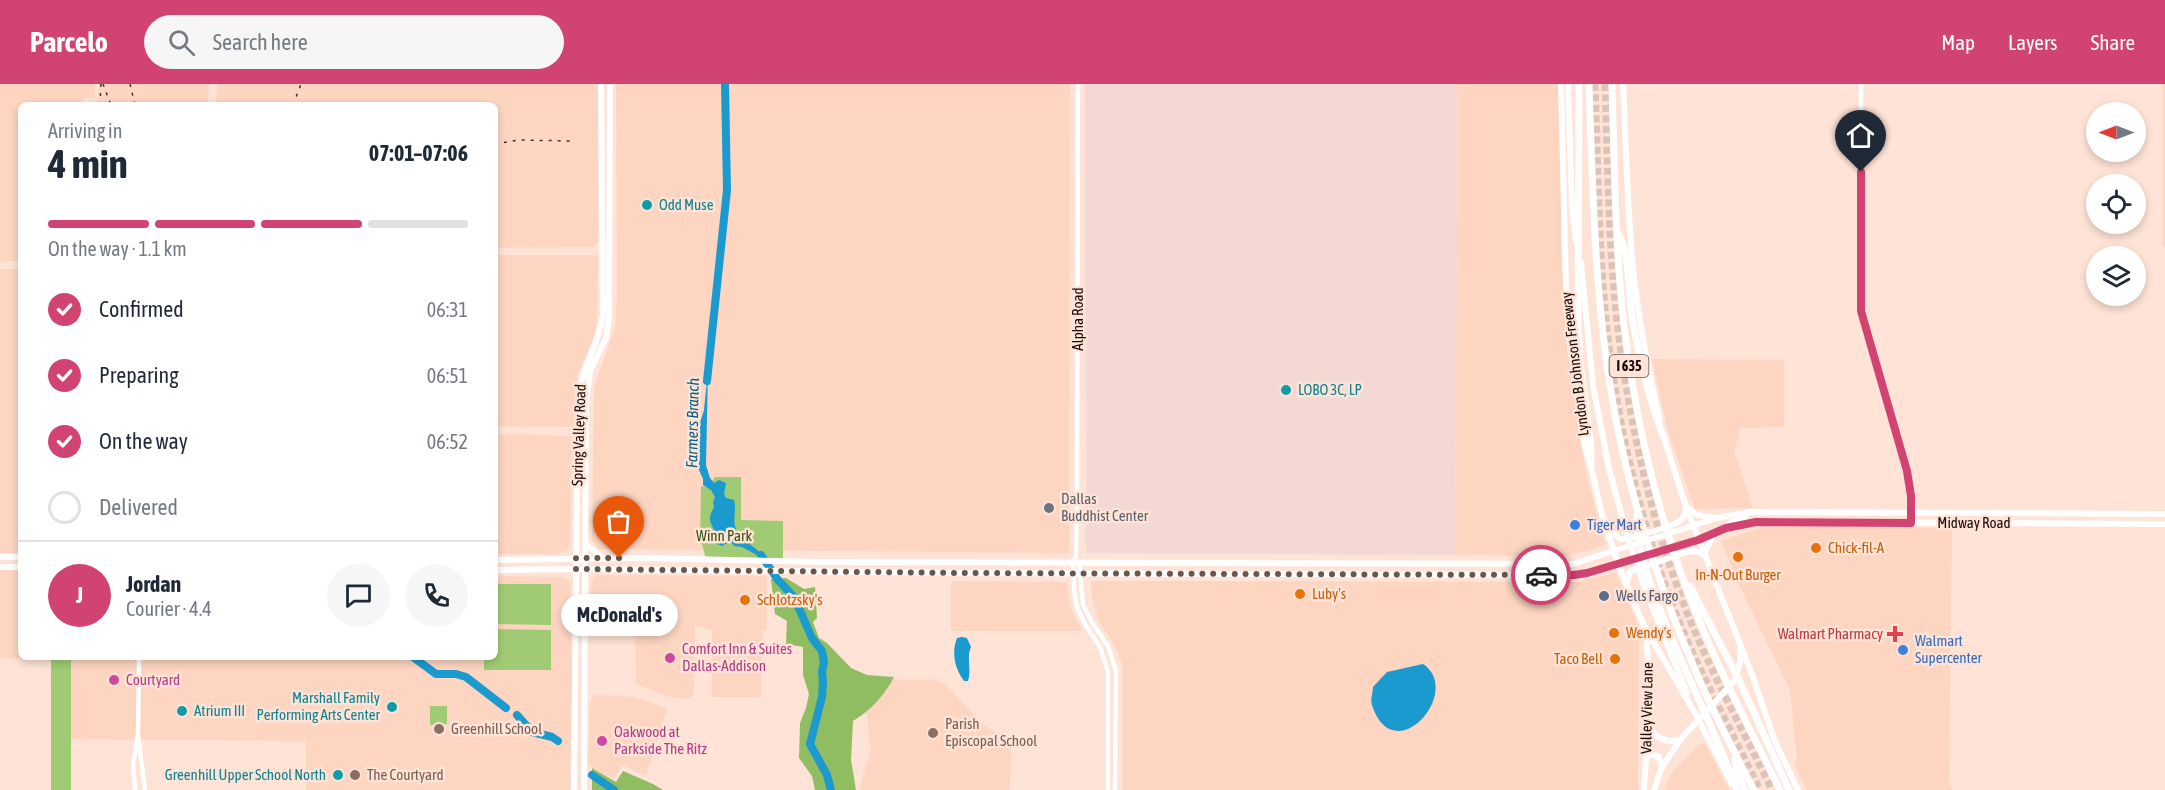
<!DOCTYPE html>
<meta charset="utf-8">
<style>
body{margin:0;font-family:"Asap Condensed",sans-serif;background:#f6f6f7;color:#1f2937;height:100vh;display:flex;flex-direction:column;font-size:22px;white-space:nowrap}
*{box-sizing:border-box;margin:0}
p{font-size:20px;color:#747a83}
.icon{flex:none;width:33px;height:33px;fill:none;stroke:currentColor;stroke-width:2;stroke-linecap:round;stroke-linejoin:round}
.map{position:relative;flex:1;overflow:hidden}
.panel{position:absolute;left:18px;top:18px;width:480px;height:558px;display:flex;flex-direction:column;background:#fff;border-radius:9px;box-shadow:0 3px 9px #0003}
.panel>*{flex:none}
.needle{width:39px;rotate:270deg}
.tools{position:absolute;left:2086px;top:18px;display:grid;gap:12px}
.tools a{display:grid;place-items:center;width:60px;height:60px;border-radius:50%;background:#fff;box-shadow:0 3px 9px #0003;font-size:30px}
.pin{position:absolute;display:grid;place-items:center;width:51px;height:51px;color:#fff;margin:-62px -26px;border-radius:50% 50% 50% 0;rotate:-45deg;box-shadow:0 0 6px #0007}
.pin .icon{rotate:45deg}
.courier{position:absolute;display:grid;place-items:center;width:60px;height:60px;margin:-30px;border:4px solid #d14371;border-radius:50%;background:#fff;color:#222;box-shadow:0 2px 8px #0007}
.bubble{position:absolute;height:42px;border-radius:21px;background:#fff;box-shadow:0 3px 9px #0003;font-size:20px;font-weight:700;line-height:42px;text-align:center}
.overview em{font-style:normal;font-weight:700}
.overview div{display:flex;flex-direction:column-reverse}
.overview{display:flex;align-items:center;justify-content:space-between;height:102px;padding:0 30px}
h1{font-size:39px;font-weight:700;line-height:45px}
.bar{display:grid;grid-template-columns:repeat(4,1fr);gap:9px 6px;align-content:center;height:72px;padding:0 30px}
.bar i{height:8px;border-radius:4px;background:#e0e1e3}
.bar .selected{background:#d14371}
.bar p{grid-column:span 4}
.line{display:flex;align-items:center;gap:15px;padding:0 30px;border-top:2px solid #e0e1e3}
.line div{flex:1}
.round{display:grid;place-items:center;flex:none;width:63px;height:63px;border-radius:32px;background:#f6f6f7}
ol{padding:0 30px;list-style:none}
li{display:flex;align-items:center;gap:18px;height:66px}
li p{margin-inline-start:auto}
li .icon{padding:6px;border-radius:50%;background:#d14371;color:#fff;stroke-width:4}
li:last-child{color:#747a83}
li i{width:33px;height:33px;border:3px solid #e0e1e3;border-radius:50%}
header{display:flex;align-items:center;gap:36px;box-sizing:border-box;height:84px;padding:0 30px;background:#d14371;color:#fff}
header strong{font-size:28px}
nav{display:flex;gap:33px;margin-inline-start:auto;font-size:21px}
.search{width:420px;height:54px;background:#f6f6f7;display:flex;align-items:center;gap:15px;box-sizing:border-box;padding:0 21px;border-radius:33px;color:#747a83;font-size:22px}
.map>svg:first-child{display:block}
.built{fill:#fdd5c1}
.industrial{fill:#f3d8d4}
.green{fill:#a0cb74}
.forest{fill:#90bc62}
.water{fill:#1a9acf}
.lines{fill:none;stroke-linecap:round;stroke-linejoin:round}
.river{stroke:#1a9acf;stroke-width:8}
.highway-tunnel{stroke:#dbc3b7;stroke-width:7;stroke-dasharray:7 3.5;stroke-linecap:butt}
.minor{stroke:#fff;stroke-width:4.5}
.major{stroke:#fff;stroke-width:6}
.highway{stroke:#fff;stroke-width:7}
.rail{stroke:#3e312b;stroke-width:1.5;stroke-dasharray:3 6;stroke-linecap:butt}
.done{stroke:#67574f;stroke-width:6;stroke-dasharray:0 10.8}
.route{stroke:#d14371;stroke-width:8}
.culture-dot{fill:#0f9aa8;stroke:#fee3d6;stroke-width:2}
.worship-dot{fill:#6b7280;stroke:#fee3d6;stroke-width:2}
.shop-dot{fill:#3f7fe0;stroke:#fee3d6;stroke-width:2}
.food-dot{fill:#e8710a;stroke:#fee3d6;stroke-width:2}
.service-dot{fill:#5c6f8a;stroke:#fee3d6;stroke-width:2}
.health-dot{fill:#e0444e;stroke:#fee3d6;stroke-width:2}
.hotel-dot{fill:#d1479c;stroke:#fee3d6;stroke-width:2}
.education-dot{fill:#8d6e63;stroke:#fee3d6;stroke-width:2}
.labels{text-anchor:middle;stroke-width:5;stroke-linejoin:round;paint-order:stroke}
.shield{fill:#fee3d6;stroke:#5c4c45;stroke-width:1.5}
.shield-label{font-size:14px;font-weight:bold;fill:#160b07}
.culture-label{font-size:15px;fill:#0d838f;stroke:#fee3d6;text-anchor:start}
.street-label{font-size:15px;fill:#160b07;stroke:#fee3d6}
.worship-label{font-size:15px;fill:#5b616d;stroke:#fee3d6;text-anchor:start}
.shop-label{font-size:15px;fill:#366cbe;stroke:#fee3d6;text-anchor:start}
.park-label{font-size:15px;fill:#314d0c;stroke:#fee3d6}
.food-label{font-size:15px;fill:#c56008;stroke:#fee3d6;text-anchor:start}
.service-label{font-size:15px;fill:#4e5e75;stroke:#fee3d6;text-anchor:start}
.health-label{font-size:15px;fill:#be3a42;stroke:#fee3d6;text-anchor:end}
.hotel-label{font-size:15px;fill:#b23c85;stroke:#fee3d6;text-anchor:start}
.education-label{font-size:15px;fill:#785e54;stroke:#fee3d6;text-anchor:start}
.water-label{font-size:16px;font-style:italic;fill:#005e82;stroke:#fee3d6}
</style>
<header>
<strong>Parcelo</strong>
<div class="search"><svg class="icon" aria-label="search" viewBox="0 0 24 24"><circle cx="10" cy="10" r="6"/><path d="M15 15l6 6"/></svg>Search here</div>
<nav><a>Map</a><a>Layers</a><a>Share</a></nav>
</header>
<div class="map">
<svg width="2165" height="706" viewBox="0 0 2165 706">
<rect width="100%" height="100%" fill="#fee3d6"/>
<!-- built -->
<g class="built">
<path d="M0,0H95V14H84L81,21H21V177H0Z"/>
<path d="M99,0H209L208,21H97Z"/>
<path d="M217,0H598V159L594,163L495,164V21H216Z"/>
<path d="M616,0H1070L1069,469L599,465L592,456L594,303L615,244L617,215Z"/>
<path d="M1458,0H1559L1561,38V164L1564,210L1574,313L1586,389L1605,461L1567,472L1455,471Z"/>
<rect x="2163" y="0" width="2" height="163"/>
<path d="M495,171H595L598,173L597,236L595,249L578,289L575,305L574,339L569,343L495,342Z"/>
<rect x="0" y="185" width="21" height="284"/>
<path d="M1652,275L1784,276V343L1740,344L1734,367L1753,424L1695,425L1668,347Z"/>
<path d="M495,350L572,352L570,461L567,466L559,470H495Z"/>
<path d="M1765,443L1952,444L1949,699L1953,706H1807L1794,680L1797,677L1790,606L1740,503L1721,457Z"/>
<path d="M0,486H21V573H62V575L0,574Z"/>
<path d="M1616,489L1639,544L1638,706H1123V582L1115,562L1099,537L1092,513L1091,497L1575,498Z"/>
<path d="M596,491L767,492V546L762,547L761,613H712V546L695,541L694,609L691,613L688,615L670,613L636,600L635,541H631L630,530H590L591,497Z"/>
<path d="M495,492L564,493L570,498L572,581L570,706H306V657L71,655V573H495Z"/>
<path d="M951,497L1067,498L1070,523L1082,547H951Z"/>
<path d="M862,595L935,596L945,600L985,642L1011,657L1010,706H859L871,666Z"/>
<path d="M597,611L634,613L667,624L646,692L622,681L613,695L588,681L590,619L593,612Z"/>
<path d="M1699,660H1704L1707,663L1729,706H1665L1670,691Z"/>
</g>
<!-- industrial -->
<path class="industrial" d="M1085,0H1458L1455,471L1086,469Z"/>
<!-- green -->
<g class="green">
<path d="M715,393H741V436L783,437V477L706,475L700,453L701,402L708,403Z"/>
<path d="M495,500H551V541L495,540Z"/>
<path d="M495,545L551,546V586H484V573H495Z"/>
<path d="M62,573H71V706H51V575H62Z"/>
<path d="M430,622H447V640L430,641Z"/>
</g>
<!-- forest -->
<g class="forest">
<path d="M786,494L804,505L815,503L817,534L813,538L819,554L827,559L851,584L867,591L894,593C884,612 871,626 853,637L851,676L856,706H815L812,692L799,674L800,639L806,624L809,610L803,591V563L786,560L787,537L775,530L771,495Z"/>
<path d="M592,684L616,698L623,687L653,700L663,706H592Z"/>
</g>
<!-- water -->
<g class="water">
<path d="M708,286L706,381L710,394L714,399L719,396L726,399L724,410L726,414L734,416C737,426 732,435 736,445C741,458 759,463 766,476L742,463L734,462L732,459L729,458L722,462L715,459L714,453L717,450C710,439 707,435 714,423L713,418L715,413L711,406L703,401V395L699,386V342L704,326Z"/>
<path d="M962,553L967,554L971,563C966,573 972,585 968,597H964C955,585 951,569 957,554Z"/>
<path d="M1423,580C1464,607 1394,688 1372,621C1370,616 1373,608 1373,603L1387,588Z"/>
</g>
<g class="lines">
<!-- river -->
<g class="river">
<path d="M707,297L727,106L725,0"/>
<path d="M761,471L778,496L794,513L812,554L822,567L824,579L822,587L823,598L822,613L810,660L827,691L831,706"/>
<path d="M413,573L436,590H456L466,593L506,624"/>
<path d="M517,631L532,648L552,653L558,657"/>
<path d="M592,691L614,706"/>
</g>
<!-- highway-tunnel -->
<g class="highway-tunnel">
<path d="M1595,0C1599,101 1598,203 1615,303C1626,375 1646,449 1671,517C1696,582 1730,644 1760,706"/>
<path d="M1605,0C1608,81 1608,164 1618,245C1629,336 1649,427 1681,513C1706,580 1741,642 1772,706"/>
</g>
<!-- minor -->
<g class="minor">
<path d="M1078,0L1077,414L1076,471L1073,479L1074,507L1077,523L1085,540L1100,563L1108,588V706"/>
<path d="M1861,0V227L1907,387L1910,412L1911,439"/>
<path d="M1079,477L1083,521L1093,540L1108,562L1116,587L1115,706"/>
<path d="M138,652L145,706"/>
<path d="M135,706L133,680L138,651L139,573"/>
</g>
<!-- major -->
<g class="major">
<path d="M1561,0L1566,204L1569,255L1585,364L1591,382L1601,427L1618,480L1644,542L1695,629L1732,700"/>
<path d="M1568,0L1572,125L1576,157"/>
<path d="M1623,0C1626,61 1627,122 1633,183C1638,234 1648,285 1660,336"/>
<path d="M1581,179L1593,301L1609,385L1626,447L1645,505L1687,609"/>
<path d="M1664,354L1686,423L1753,593L1774,655L1798,706"/>
<path d="M1687,423L1697,431L1712,433"/>
<path d="M1607,444L1620,455C1631,455 1671,443 1680,437C1684,434 1685,430 1686,425"/>
<path d="M1727,444L1731,438L1745,433L1746,429"/>
<path d="M585,459L602,474"/>
<path d="M1704,470L1714,450"/>
<path d="M0,473H21"/>
<path d="M495,476L640,474L823,478L1573,480L1717,434L1751,428L2165,430"/>
<path d="M0,483H21"/>
<path d="M495,486L585,485L964,489L1574,491L1608,484L1698,456L1726,444L1765,438L2165,440"/>
<path d="M1627,498L1630,488L1634,486L1687,468L1695,467L1704,471"/>
<path d="M1649,642C1656,655 1666,659 1680,656"/>
<path d="M1647,670L1658,672L1662,682"/>
<path d="M574,706L578,310C583,281 600,258 603,229L601,0"/>
<path d="M584,706L586,317L590,287L606,254L609,233L610,0"/>
<path d="M1644,706C1647,654 1653,597 1645,545"/>
<path d="M1654,706L1662,683L1680,656L1735,596L1740,578V567"/>
</g>
<!-- highway -->
<g class="highway">
<path d="M1579,0L1578,239L1580,279L1591,362V382"/>
<path d="M1589,0C1593,118 1595,236 1619,351C1636,433 1663,512 1696,588C1713,628 1734,667 1754,706"/>
<path d="M1612,0C1615,99 1615,200 1632,298C1646,383 1670,468 1703,546C1726,601 1754,653 1780,706"/>
<path d="M1619,150C1630,174 1628,205 1632,232C1639,275 1649,316 1665,357"/>
<path d="M1637,431C1636,460 1646,488 1656,515C1680,580 1713,641 1737,706"/>
<path d="M1690,502L1740,598L1789,706"/>
<path d="M1735,675L1737,688L1745,706"/>
</g>
<!-- rail -->
<g class="rail">
<path d="M103,0L111,21"/>
<path d="M130,0L135,21"/>
<path d="M100,21L101,0"/>
<path d="M293,21L301,0"/>
<path d="M495,60L519,56L573,57"/>
</g>
</g>
<g class="lines">
<!-- done -->
<path class="done" d="M619,474H576V485L964,489L1541,491"/>
<!-- route -->
<path class="route" d="M1541,491H1574L1587,489L1698,456L1726,444L1756,438L1911,439V412L1907,387L1861,227V88"/>
</g>
<!-- markers -->
<g class="culture-dot">
<circle cx="647" cy="121" r="6"/>
<circle cx="1286" cy="306" r="6"/>
<circle cx="392" cy="623" r="6"/>
<circle cx="182" cy="627" r="6"/>
<circle cx="338" cy="691" r="6"/>
</g>
<circle class="worship-dot" cx="1049" cy="424" r="6"/>
<g class="shop-dot">
<circle cx="1575" cy="441" r="6"/>
<circle cx="1903" cy="566" r="6"/>
</g>
<g class="food-dot">
<circle cx="1816" cy="464" r="6"/>
<circle cx="1738" cy="473" r="6"/>
<circle cx="1300" cy="510" r="6"/>
<circle cx="745" cy="516" r="6"/>
<circle cx="1614" cy="549" r="6"/>
<circle cx="1615" cy="575" r="6"/>
</g>
<circle class="service-dot" cx="1604" cy="512" r="6"/>
<path class="health-dot" d="M1892 541h6v6h6v6h-6v6h-6v-6h-6v-6h6z"/>
<g class="hotel-dot">
<circle cx="670" cy="574" r="6"/>
<circle cx="114" cy="596" r="6"/>
<circle cx="602" cy="657" r="6"/>
</g>
<g class="education-dot">
<circle cx="439" cy="645" r="6"/>
<circle cx="933" cy="649" r="6"/>
<circle cx="355" cy="691" r="6"/>
</g>
<g class="labels">
<!-- shield labels -->
<rect class="shield" x="1609.5" y="271" width="39" height="22" rx="4.5"/>
<g class="shield-label">
<text x="1629" y="287">I 635</text>
</g>
<!-- culture labels -->
<g class="culture-label">
<text x="659" y="126">Odd Muse</text>
<text x="1298" y="311">LOBO 3C, LP</text>
<text x="380" y="619" text-anchor="end">Marshall Family<tspan x="380" dy="17">Performing Arts Center</tspan></text>
<text x="194" y="632">Atrium III</text>
<text x="326" y="696" text-anchor="end">Greenhill Upper School North</text>
</g>
<!-- street labels -->
<g class="street-label">
<text transform="translate(1078 235) rotate(-90)" y="5">Alpha Road</text>
<text transform="translate(1575 280) rotate(-97)" y="5">Lyndon B Johnson Freeway</text>
<text transform="translate(579 351) rotate(-88)" y="5">Spring Valley Road</text>
<text x="1974" y="444">Midway Road</text>
<text transform="translate(1647 624) rotate(-89)" y="5">Valley View Lane</text>
</g>
<!-- worship labels -->
<g class="worship-label">
<text x="1061" y="420">Dallas<tspan x="1061" dy="17">Buddhist Center</tspan></text>
</g>
<!-- shop labels -->
<g class="shop-label">
<text x="1587" y="446">Tiger Mart</text>
<text x="1915" y="562">Walmart<tspan x="1915" dy="17">Supercenter</tspan></text>
</g>
<!-- park labels -->
<g class="park-label">
<text x="724" y="457">Winn Park</text>
</g>
<!-- food labels -->
<g class="food-label">
<text x="1828" y="469">Chick-fil-A</text>
<text x="1738" y="496" text-anchor="middle">In-N-Out Burger</text>
<text x="1312" y="515">Luby's</text>
<text x="757" y="521">Schlotzsky's</text>
<text x="1626" y="554">Wendy's</text>
<text x="1603" y="580" text-anchor="end">Taco Bell</text>
</g>
<!-- service labels -->
<g class="service-label">
<text x="1616" y="517">Wells Fargo</text>
</g>
<!-- health labels -->
<g class="health-label">
<text x="1883" y="555">Walmart Pharmacy</text>
</g>
<!-- hotel labels -->
<g class="hotel-label">
<text x="682" y="570">Comfort Inn &amp; Suites<tspan x="682" dy="17">Dallas-Addison</tspan></text>
<text x="126" y="601">Courtyard</text>
<text x="614" y="653">Oakwood at<tspan x="614" dy="17">Parkside The Ritz</tspan></text>
</g>
<!-- education labels -->
<g class="education-label">
<text x="945" y="645">Parish<tspan x="945" dy="17">Episcopal School</tspan></text>
<text x="451" y="650">Greenhill School</text>
<text x="367" y="696">The Courtyard</text>
</g>
<!-- water labels -->
<g class="water-label">
<text transform="translate(692 339) rotate(-89)" y="6">Farmers Branch</text>
</g>
</g>
</svg>
<div class="tools">
<a><svg class="needle" viewBox="-14 -14 28 28"><path d="M0-13l5 13h-10z" fill="#e53935"/><path d="M0 13l5-13h-10z" fill="#747a83"/></svg></a>
<a><svg class="icon" aria-label="locate" viewBox="0 0 24 24"><circle cx="12" cy="12" r="6"/><path d="M12 2v4M12 18v4M2 12h4M18 12h4"/></svg></a>
<a><svg class="icon" aria-label="layers" viewBox="0 0 24 24"><path d="M12 4l9 5-9 5-9-5zM3 14l9 5 9-5"/></svg></a>
</div>
<div class="pin" style="left:619px;top:474px;background:#ea580c"><svg class="icon" aria-label="bag" viewBox="0 0 24 24"><path d="M5 8h14l-1 12H6zM9 8a3 3 0 0 1 6 0"/></svg></div>
<div class="pin" style="left:1861px;top:88px;background:#1f2937"><svg class="icon" aria-label="home" viewBox="0 0 24 24"><path d="M3 11l9-7 9 7M6 9v11h12V9"/></svg></div>
<div class="courier" style="left:1541px;top:491px"><svg class="icon" aria-label="car" viewBox="0 0 24 24"><path d="M5 17H2v-5l4-1 3-4h7l3 4 3 1v5h-3M9 17h6M6 11h13"/><circle cx="7" cy="17" r="2"/><circle cx="17" cy="17" r="2"/></svg></div>
<div class="bubble" style="left:561px;top:510px;width:117px">McDonald's</div>
<section class="panel">
<div class="overview"><div><h1>4 min</h1><p>Arriving in</p></div><em>07:01–07:06</em></div>
<div class="bar"><i class="selected"></i><i class="selected"></i><i class="selected"></i><i></i><p>On the way · 1.1 km</p></div>
<ol>
<li><svg class="icon" aria-label="check" viewBox="0 0 24 24"><path d="M5 12l5 5 9-10"/></svg>Confirmed<p>06:31</p></li>
<li><svg class="icon" aria-label="check" viewBox="0 0 24 24"><path d="M5 12l5 5 9-10"/></svg>Preparing<p>06:51</p></li>
<li><svg class="icon" aria-label="check" viewBox="0 0 24 24"><path d="M5 12l5 5 9-10"/></svg>On the way<p>06:52</p></li>
<li><i></i>Delivered</li>
</ol>
<div class="line" style="height:108px"><b class="round" style="background:#d14371;color:#fff">J</b><div><b>Jordan</b><p>Courier · 4.4</p></div><a class="round"><svg class="icon" aria-label="chat" viewBox="0 0 24 24"><path d="M4 5h16v11H9l-5 4z"/></svg></a><a class="round"><svg class="icon" aria-label="phone" viewBox="0 0 24 24"><path d="M5 4h4l2 5-3 2q2 4 5 5l2-3 5 2v4C11 20 4 13 5 4z"/></svg></a></div>
</section>
</div>
